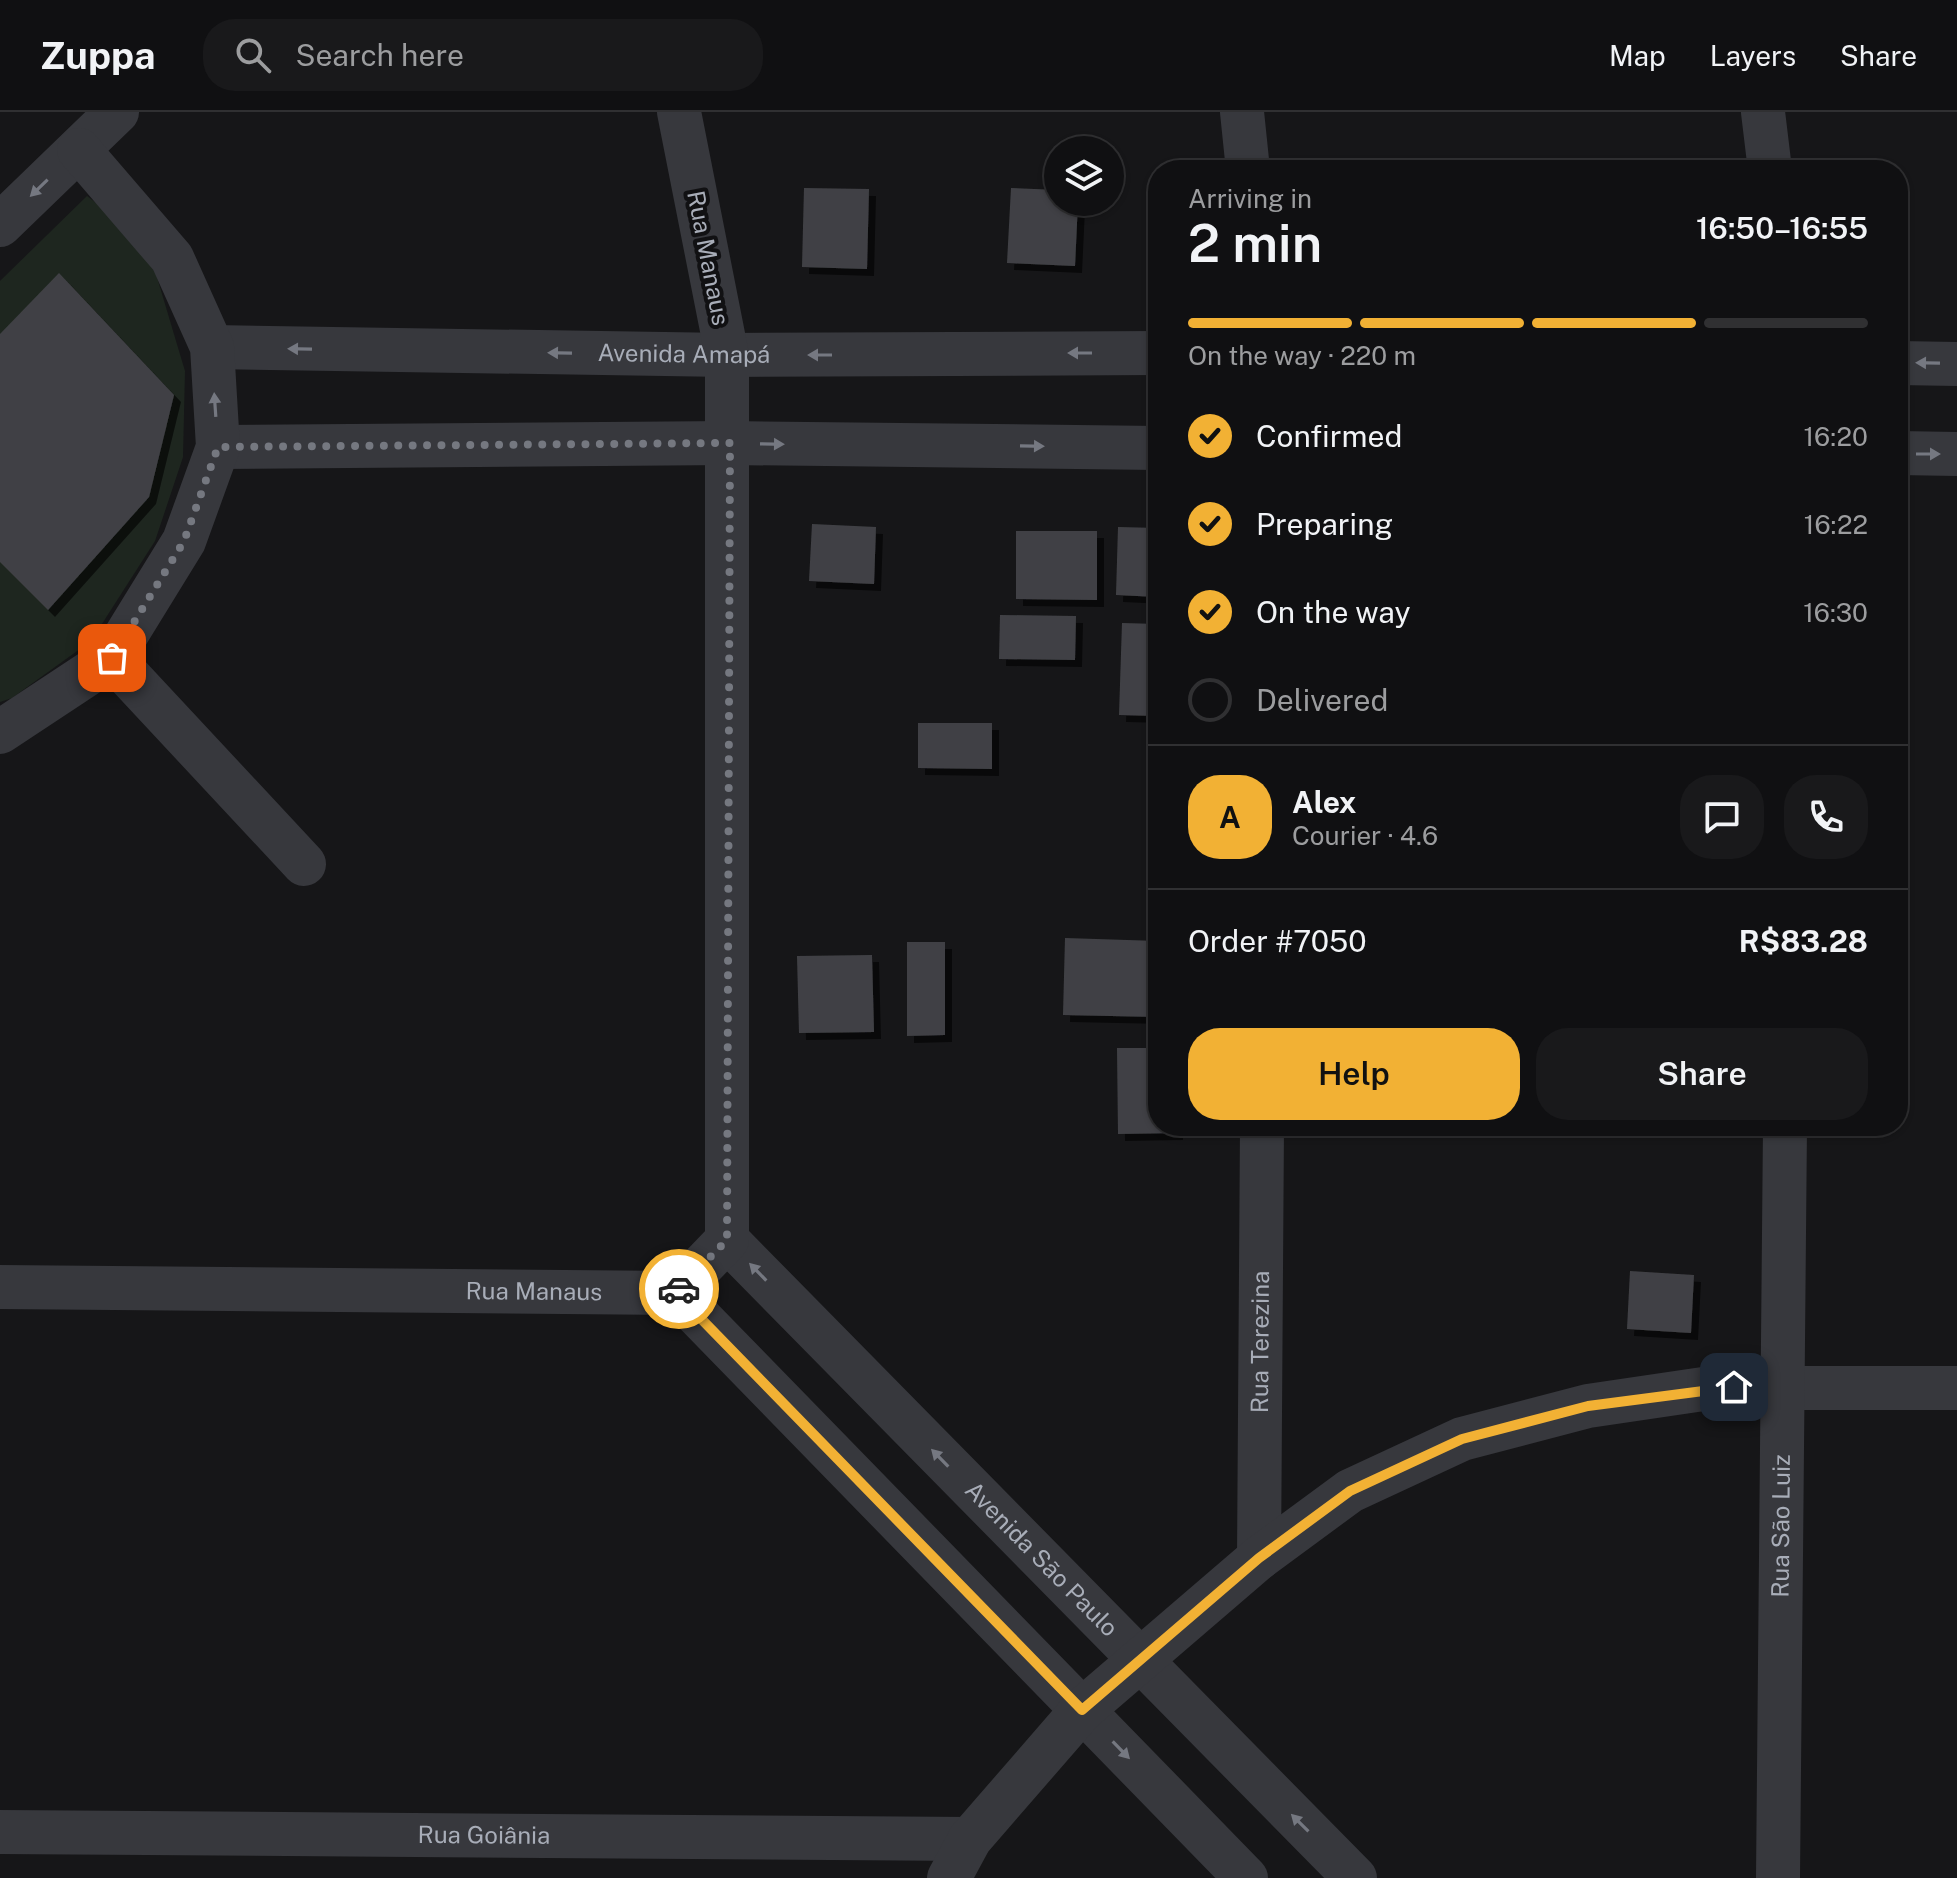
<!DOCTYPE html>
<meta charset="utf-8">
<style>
body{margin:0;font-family:"Public Sans",sans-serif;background:#19191b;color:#f1f3f6;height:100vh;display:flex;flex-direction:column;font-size:30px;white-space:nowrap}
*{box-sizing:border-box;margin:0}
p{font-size:26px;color:#9c9d9f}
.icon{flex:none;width:44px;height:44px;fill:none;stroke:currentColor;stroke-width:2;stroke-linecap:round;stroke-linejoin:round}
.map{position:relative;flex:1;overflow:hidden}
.details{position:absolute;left:1148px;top:48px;width:760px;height:976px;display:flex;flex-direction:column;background:#101012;border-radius:32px;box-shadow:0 2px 6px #0004,0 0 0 2px #303032}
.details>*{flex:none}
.controls{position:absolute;left:1044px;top:24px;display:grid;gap:16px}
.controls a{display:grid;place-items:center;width:80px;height:80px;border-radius:50%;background:#101012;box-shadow:0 2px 6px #0004,0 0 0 2px #303032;font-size:40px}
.pin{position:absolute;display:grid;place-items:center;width:68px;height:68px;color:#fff;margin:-34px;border-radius:16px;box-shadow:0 4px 12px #0006}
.courier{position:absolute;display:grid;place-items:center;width:80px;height:80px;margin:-40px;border:6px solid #f2b134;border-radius:50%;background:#fff;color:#222;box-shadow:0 2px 10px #0007}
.head em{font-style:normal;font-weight:600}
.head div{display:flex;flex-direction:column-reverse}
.head{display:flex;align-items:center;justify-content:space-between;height:136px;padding:0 40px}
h1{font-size:52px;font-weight:600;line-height:60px}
.bar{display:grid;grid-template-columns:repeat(4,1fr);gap:12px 8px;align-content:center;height:96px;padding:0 40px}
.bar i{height:10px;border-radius:6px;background:#303032}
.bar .selected{background:#f2b134}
.bar p{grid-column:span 4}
.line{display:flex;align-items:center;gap:20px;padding:0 40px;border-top:2px solid #303032}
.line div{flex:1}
.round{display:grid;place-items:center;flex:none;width:84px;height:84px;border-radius:32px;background:#19191b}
ol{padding:0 40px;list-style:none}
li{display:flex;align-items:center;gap:24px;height:88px}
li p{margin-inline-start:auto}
li .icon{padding:8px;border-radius:50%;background:#f2b134;color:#111;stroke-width:4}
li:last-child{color:#9c9d9f}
li i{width:44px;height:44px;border:4px solid #303032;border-radius:50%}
.button{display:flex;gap:16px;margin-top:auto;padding:16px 40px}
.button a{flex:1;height:92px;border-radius:32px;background:#f2b134;color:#111;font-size:32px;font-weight:600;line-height:92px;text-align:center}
.button a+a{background:#19191b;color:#f1f3f6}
header{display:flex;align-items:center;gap:48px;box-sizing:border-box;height:112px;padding:0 40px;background:#101012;border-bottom:2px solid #303032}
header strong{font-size:38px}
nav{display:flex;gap:44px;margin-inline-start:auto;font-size:28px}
.search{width:560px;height:72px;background:#19191b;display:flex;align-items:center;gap:20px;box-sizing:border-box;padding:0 28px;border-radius:32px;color:#9c9d9f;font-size:30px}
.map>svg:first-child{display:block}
.green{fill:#1e261f}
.building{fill:#404145;filter:url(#shadow)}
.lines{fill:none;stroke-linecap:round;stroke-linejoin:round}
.minor{stroke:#37383d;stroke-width:44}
.oneway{fill:#757881}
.done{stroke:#757880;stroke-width:8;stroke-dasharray:0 14.4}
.route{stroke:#f2b134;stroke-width:10}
.labels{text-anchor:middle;stroke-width:8;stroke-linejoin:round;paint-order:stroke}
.street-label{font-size:24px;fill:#a8adb8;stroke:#111113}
</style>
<header>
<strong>Zuppa</strong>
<div class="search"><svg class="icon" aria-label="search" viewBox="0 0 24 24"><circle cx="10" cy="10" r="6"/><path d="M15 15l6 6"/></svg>Search here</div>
<nav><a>Map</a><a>Layers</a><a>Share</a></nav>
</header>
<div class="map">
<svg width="1957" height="1766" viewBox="0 0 1957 1766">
<defs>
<filter id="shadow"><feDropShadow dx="7" dy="7" stdDeviation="0" flood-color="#0009"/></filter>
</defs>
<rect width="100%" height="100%" fill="#161618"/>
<!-- green -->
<path class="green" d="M87,84L129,116L156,162L185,259L183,345L155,429L91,529L12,586L0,590V169Z"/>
<!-- building -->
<g class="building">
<path d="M804,76L869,77L867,157L802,155Z"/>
<path d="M1011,76L1058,78V90H1078L1075,154L1007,151Z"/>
<path d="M59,161L174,283L149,385L48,498L0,450V222Z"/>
<path d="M812,412L876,415L874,472L809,469Z"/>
<path d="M1118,415L1158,416V485L1116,483Z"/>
<path d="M1016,419H1097V488L1016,487Z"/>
<path d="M1000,503L1076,504L1075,548L999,547Z"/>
<path d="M1122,511L1158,512V604L1119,603Z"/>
<path d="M918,611H992V657L918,656Z"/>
<path d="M1065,826L1158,829V905L1063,903Z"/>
<path d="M907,830H945V923L907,924Z"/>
<path d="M872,843L874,920L799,921L797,844Z"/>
<path d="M1117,936H1158V1014H1176V1021L1118,1022Z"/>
<path d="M1630,1159L1694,1163L1691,1221L1627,1217Z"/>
</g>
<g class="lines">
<!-- minor -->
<g class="minor">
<path d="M1242,0L1248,58"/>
<path d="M1763,0L1770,58"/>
<path d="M0,113L117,0"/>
<path id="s1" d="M212,235L727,243L1158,241"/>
<path d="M1898,251L1957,252"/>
<path d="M218,335L730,331L1158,336"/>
<path d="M1898,341L1957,342"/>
<path d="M112,546L304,752"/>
<path d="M0,620L112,546L184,429L218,335L212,235L172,146L79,38"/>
<path id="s2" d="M727,1128L1355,1766"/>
<path id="s3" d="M0,1175L676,1181L727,1128V243L679,0"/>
<path d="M676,1181L1246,1766"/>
<path id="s4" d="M1259,1446L1262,1014"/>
<path id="s5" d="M0,1720L970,1727"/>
<path d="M949,1766L970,1727L1082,1598L1259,1446L1350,1379L1462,1327L1588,1294L1710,1276H1957"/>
<path id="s6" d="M1778,1766L1785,1014"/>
</g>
</g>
<!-- one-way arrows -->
<defs><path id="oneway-solid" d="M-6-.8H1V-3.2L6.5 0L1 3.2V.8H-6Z" transform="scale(2)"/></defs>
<g class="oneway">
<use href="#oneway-solid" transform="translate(39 76) rotate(136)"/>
<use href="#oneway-solid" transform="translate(300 237) rotate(-179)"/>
<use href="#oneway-solid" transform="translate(560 241) rotate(-179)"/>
<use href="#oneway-solid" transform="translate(1080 241) rotate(180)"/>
<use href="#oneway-solid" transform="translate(820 243) rotate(180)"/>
<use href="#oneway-solid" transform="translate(1928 251) rotate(-179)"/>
<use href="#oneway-solid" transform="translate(215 293) rotate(-94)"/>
<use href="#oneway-solid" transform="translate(772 332) rotate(1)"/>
<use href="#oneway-solid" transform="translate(1032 334) rotate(1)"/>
<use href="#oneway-solid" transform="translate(1928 342)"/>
<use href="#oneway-solid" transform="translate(758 1160) rotate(-134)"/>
<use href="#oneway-solid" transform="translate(940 1346) rotate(-134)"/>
<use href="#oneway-solid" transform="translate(1121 1638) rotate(46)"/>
<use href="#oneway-solid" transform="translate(1300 1711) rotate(-135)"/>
</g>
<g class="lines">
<!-- done -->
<path class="done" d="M112,546L184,429L218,335L730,331L727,1128L679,1177"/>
<!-- route -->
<path class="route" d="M679,1177L676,1181L1082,1598L1259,1446L1350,1379L1462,1327L1588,1294L1734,1275"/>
</g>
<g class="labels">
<!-- street labels -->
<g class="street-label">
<text transform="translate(708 146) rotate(79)" y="8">Rua Manaus</text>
<text dy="8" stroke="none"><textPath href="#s1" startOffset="472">Avenida Amapá</textPath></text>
<text dy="8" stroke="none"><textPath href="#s3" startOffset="534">Rua Manaus</textPath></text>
<text dy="8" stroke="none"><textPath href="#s4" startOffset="216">Rua Terezina</textPath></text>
<text dy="8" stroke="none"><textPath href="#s6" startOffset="352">Rua São Luiz</textPath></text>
<text dy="8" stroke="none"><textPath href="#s2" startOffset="448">Avenida São Paulo</textPath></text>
<text dy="8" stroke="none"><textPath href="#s5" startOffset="484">Rua Goiânia</textPath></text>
</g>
</g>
</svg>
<div class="controls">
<a><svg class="icon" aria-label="layers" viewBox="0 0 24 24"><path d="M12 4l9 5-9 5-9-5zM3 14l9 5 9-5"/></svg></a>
</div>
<div class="pin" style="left:112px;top:546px;background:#ea580c"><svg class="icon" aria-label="bag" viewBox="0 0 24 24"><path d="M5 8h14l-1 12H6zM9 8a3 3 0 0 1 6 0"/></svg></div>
<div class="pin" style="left:1734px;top:1275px;background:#1f2937"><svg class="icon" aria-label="home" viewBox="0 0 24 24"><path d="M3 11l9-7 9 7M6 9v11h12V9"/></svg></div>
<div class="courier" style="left:679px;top:1177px"><svg class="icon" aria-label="car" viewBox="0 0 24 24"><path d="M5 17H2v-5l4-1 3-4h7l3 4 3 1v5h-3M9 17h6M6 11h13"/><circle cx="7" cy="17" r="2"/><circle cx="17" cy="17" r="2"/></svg></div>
<section class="details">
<div class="head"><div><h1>2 min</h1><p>Arriving in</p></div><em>16:50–16:55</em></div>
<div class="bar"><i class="selected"></i><i class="selected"></i><i class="selected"></i><i></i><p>On the way · 220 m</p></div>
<ol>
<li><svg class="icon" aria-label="check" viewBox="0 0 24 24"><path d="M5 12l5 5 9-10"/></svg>Confirmed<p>16:20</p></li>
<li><svg class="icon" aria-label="check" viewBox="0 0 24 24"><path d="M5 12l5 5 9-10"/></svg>Preparing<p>16:22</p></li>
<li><svg class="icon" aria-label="check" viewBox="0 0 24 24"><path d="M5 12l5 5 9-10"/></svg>On the way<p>16:30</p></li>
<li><i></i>Delivered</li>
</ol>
<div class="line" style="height:144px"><b class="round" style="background:#f2b134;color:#111">A</b><div><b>Alex</b><p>Courier · 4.6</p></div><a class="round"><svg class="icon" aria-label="chat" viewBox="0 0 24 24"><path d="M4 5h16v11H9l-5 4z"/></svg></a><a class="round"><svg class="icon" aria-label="phone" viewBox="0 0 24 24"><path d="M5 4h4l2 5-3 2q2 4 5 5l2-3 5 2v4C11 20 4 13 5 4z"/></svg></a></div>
<div class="line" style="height:104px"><div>Order #7050</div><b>R$83.28</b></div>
<div class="button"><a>Help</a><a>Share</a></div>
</section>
</div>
